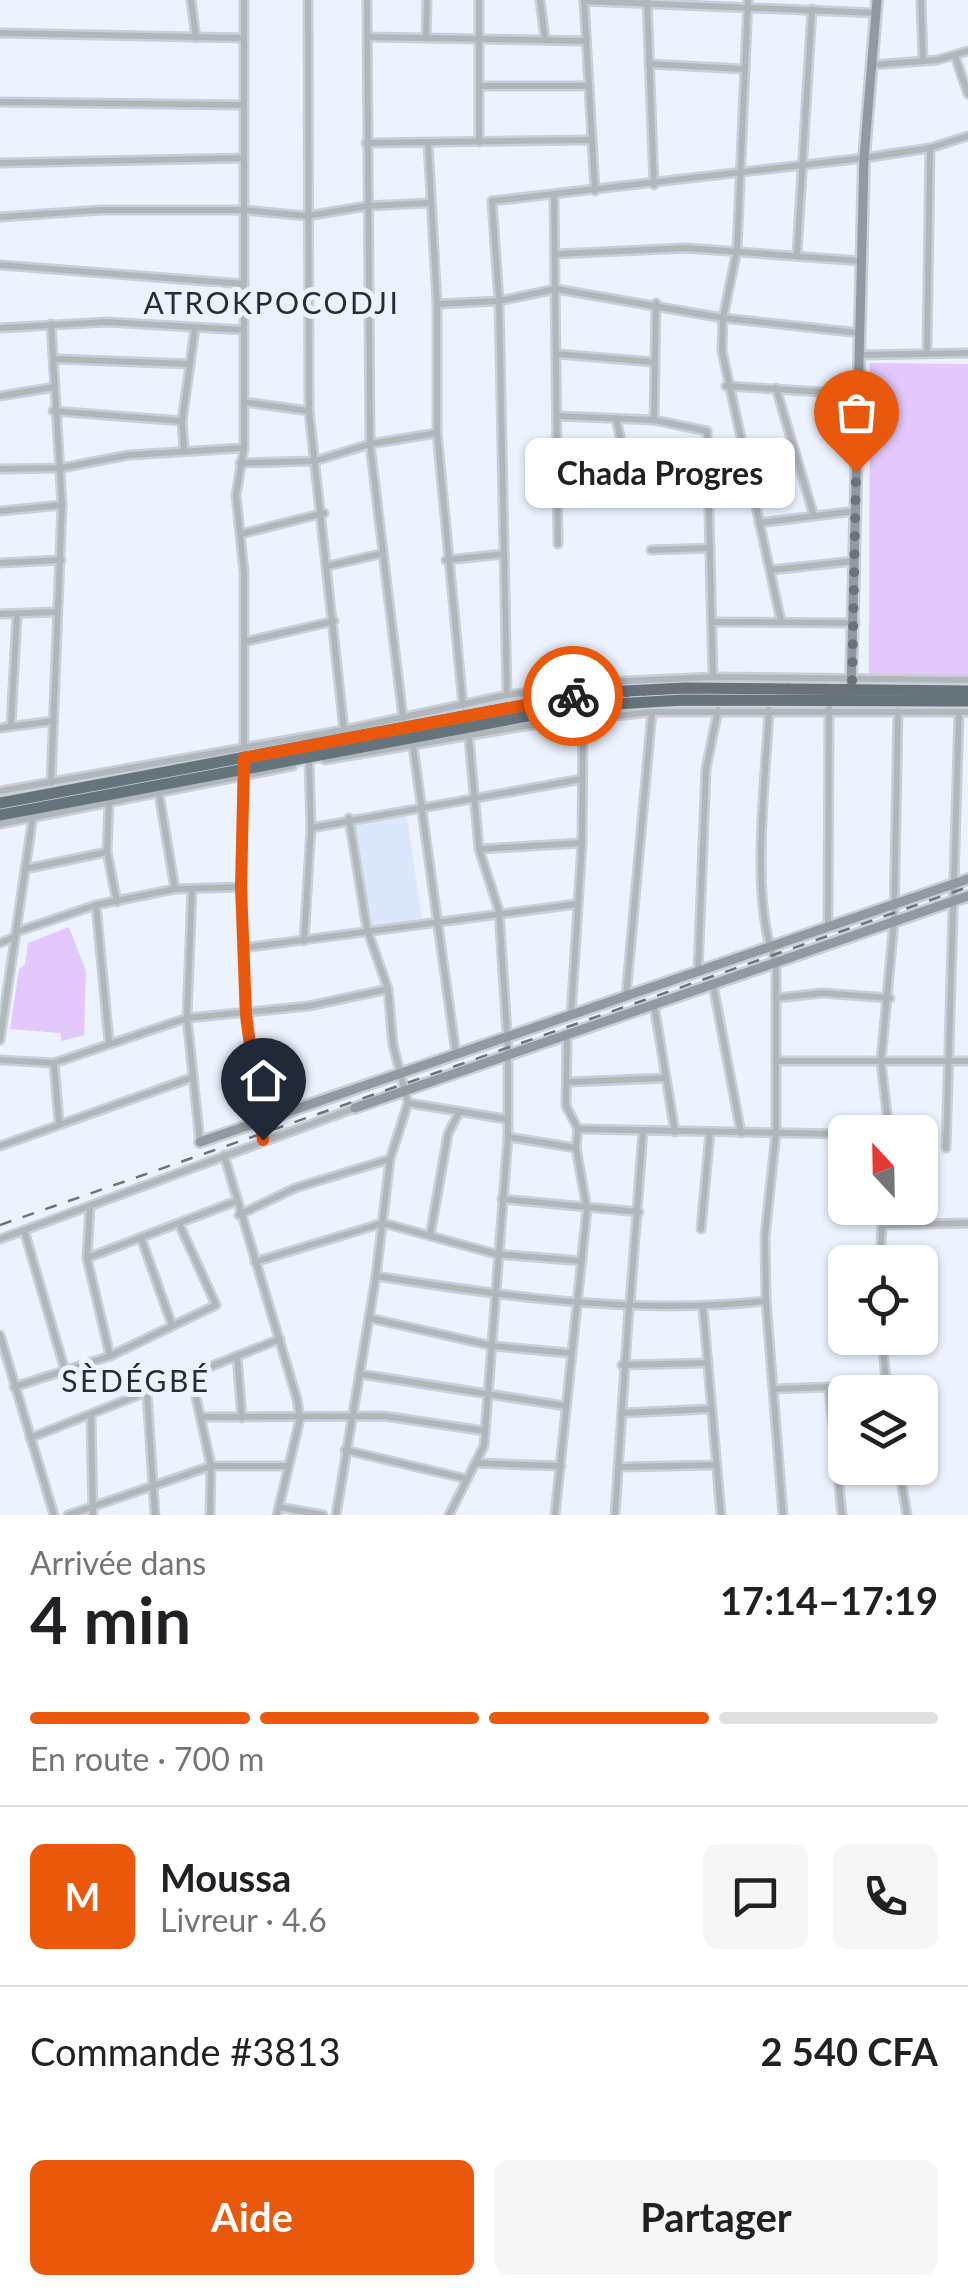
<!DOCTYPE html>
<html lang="fr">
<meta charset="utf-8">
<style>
body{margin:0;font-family:Lato,sans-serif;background:#f6f6f6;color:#202124;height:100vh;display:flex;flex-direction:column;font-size:38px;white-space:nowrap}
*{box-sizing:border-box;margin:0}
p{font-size:32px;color:#757577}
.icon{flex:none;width:55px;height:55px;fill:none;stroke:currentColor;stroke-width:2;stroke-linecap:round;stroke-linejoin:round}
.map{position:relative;height:1515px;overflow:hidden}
.details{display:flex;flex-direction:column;background:#fff;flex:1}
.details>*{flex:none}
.needle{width:65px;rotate:338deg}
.controls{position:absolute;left:828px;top:1115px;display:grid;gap:20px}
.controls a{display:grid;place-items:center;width:110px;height:110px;border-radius:15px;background:#fff;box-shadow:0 2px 8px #0004;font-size:50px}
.pin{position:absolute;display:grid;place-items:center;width:85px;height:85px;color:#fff;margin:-102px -42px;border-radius:50% 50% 50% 0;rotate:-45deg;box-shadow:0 0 10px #0007}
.pin .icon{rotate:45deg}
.courier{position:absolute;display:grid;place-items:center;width:100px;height:100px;margin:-50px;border:8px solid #ea580c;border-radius:50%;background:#fff;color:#222;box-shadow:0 2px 12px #0007}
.bubble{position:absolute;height:70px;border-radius:15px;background:#fff;box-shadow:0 2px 8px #0004;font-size:32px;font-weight:700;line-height:70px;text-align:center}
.summary em{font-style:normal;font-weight:700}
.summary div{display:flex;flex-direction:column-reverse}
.summary{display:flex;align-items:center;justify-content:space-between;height:170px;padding:0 30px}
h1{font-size:65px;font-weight:700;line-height:75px}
.bar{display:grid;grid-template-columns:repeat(4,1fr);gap:15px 10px;align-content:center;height:120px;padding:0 30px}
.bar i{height:12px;border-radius:8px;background:#e0e0e0}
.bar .active{background:#ea580c}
.bar p{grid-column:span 4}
.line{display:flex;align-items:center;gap:25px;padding:0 30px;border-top:2px solid #e0e0e0}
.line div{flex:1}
.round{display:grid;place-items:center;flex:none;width:105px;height:105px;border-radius:15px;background:#f6f6f6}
.button{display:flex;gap:20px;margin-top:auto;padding:20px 30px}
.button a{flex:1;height:115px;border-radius:15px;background:#ea580c;color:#fff;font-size:40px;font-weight:700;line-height:115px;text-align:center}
.button a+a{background:#f6f6f6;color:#202124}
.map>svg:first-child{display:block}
.built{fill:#dbe8fc}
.green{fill:#e4c8fd}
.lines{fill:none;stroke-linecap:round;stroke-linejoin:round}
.street-casing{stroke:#c9cfd9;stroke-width:11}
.secondary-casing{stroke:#c9cfd9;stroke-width:14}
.highway-casing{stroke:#c9cfd9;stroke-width:16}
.street{stroke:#b0b7bb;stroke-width:6}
.secondary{stroke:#909aa0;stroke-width:9}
.highway{stroke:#65737b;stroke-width:11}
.rail{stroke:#6e737a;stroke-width:2.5;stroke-dasharray:12 12;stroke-linecap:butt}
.done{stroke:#6d7279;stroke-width:10;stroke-dasharray:0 18}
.route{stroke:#ea580c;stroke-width:12}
.labels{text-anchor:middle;stroke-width:10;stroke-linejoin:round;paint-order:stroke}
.neighbourhood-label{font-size:30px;letter-spacing:2.5px;fill:#292d32;stroke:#ecf3fe}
</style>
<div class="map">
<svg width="968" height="1515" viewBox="0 0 968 1515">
<rect width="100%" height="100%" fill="#ecf3fe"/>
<!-- built -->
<path class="built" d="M403,815L407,816L422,920L374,929L368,924L353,822Z"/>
<!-- green -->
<g class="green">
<path d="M870,363L968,364V678L869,675Z"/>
<path d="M69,927L86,971L84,1035L62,1041L60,1033L10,1029L19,969L25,965L28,943Z"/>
</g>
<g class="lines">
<!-- street casing -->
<g class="street-casing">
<g id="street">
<path d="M191,0L196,38"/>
<path d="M244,0V448L236,495L244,572V758"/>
<path d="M308,0L309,411L344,730"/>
<path d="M367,0L370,444L403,718"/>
<path d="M479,0V142"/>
<path d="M540,0L545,39"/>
<path d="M584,0L595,191"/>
<path d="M647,0L654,185"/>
<path d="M748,0L737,250L723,318L722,351L781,621"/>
<path d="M921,0L923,59"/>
<path d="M584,1L876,13"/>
<path d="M0,33L244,38"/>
<path d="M368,37L586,41"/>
<path d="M426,37L427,0"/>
<path d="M955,56L968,94"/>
<path d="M649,64L743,69"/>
<path d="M871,65L937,60L968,51"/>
<path d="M481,86H589"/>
<path d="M0,102L244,105"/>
<path d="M366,143L591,140"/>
<path d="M428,143L437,304V433L463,705"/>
<path d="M0,163L244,158"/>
<path d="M554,195L558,544"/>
<path d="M0,217L101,210H244L307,216L367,206L429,203"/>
<path d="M797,253L812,9"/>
<path d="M557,254L686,248L861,261"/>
<path d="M0,265L244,284"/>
<path d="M437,304L499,301L556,289L723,318L860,333"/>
<path d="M51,324L62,505L51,783"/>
<path d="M0,328L107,322L244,330"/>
<path d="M927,351L930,148"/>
<path d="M558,354L653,362"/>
<path d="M859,355L968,353"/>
<path d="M56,359L190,364"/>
<path d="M726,386L856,394"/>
<path d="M776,388L813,513"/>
<path d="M0,396L55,387"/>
<path d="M244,402L309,411"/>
<path d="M53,411L182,421"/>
<path d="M558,416L654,420L707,431L713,677"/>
<path d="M616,419L633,490"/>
<path d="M654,420L656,303"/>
<path d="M184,449L182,421L195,329"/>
<path d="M240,463L315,461L370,444L437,433"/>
<path d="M0,469L61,468L129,455L244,448"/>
<path d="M560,494L711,490"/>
<path d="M0,511L62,505"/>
<path d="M759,523L855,511"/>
<path d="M241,534L324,513"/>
<path d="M651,550L710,548"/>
<path d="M446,560L504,554"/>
<path d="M0,563L61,560"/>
<path d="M328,566L380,554"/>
<path d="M771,570L854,561"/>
<path d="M0,614L56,612"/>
<path d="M713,622L855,623"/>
<path d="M244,642L334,621"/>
<path d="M507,695L499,301L492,201L864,158L930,148L968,136"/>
<path d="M769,710C766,778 749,902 776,963V1133L765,1236L766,1301L783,1515"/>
<path d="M11,725L17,614"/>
<path d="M0,728L53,721"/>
<path d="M413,746L456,1054"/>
<path d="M325,760L525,726L652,712H968"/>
<path d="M244,770L241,887L245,1015L263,1140"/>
<path d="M0,791L344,730L507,695L604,682L713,677L968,680"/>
<path d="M159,794L175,889"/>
<path d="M109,803L107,852L117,902"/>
<path d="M0,824L293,766"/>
<path d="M311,828L582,779"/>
<path d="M479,849L582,843"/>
<path d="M25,869L107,852"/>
<path d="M192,889L187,1018L200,1142"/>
<path d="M96,905L109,1042"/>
<path d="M828,926L829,708"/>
<path d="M16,932L96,905L175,889L241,887"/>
<path d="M304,941L311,828L309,762"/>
<path d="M0,943L15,937"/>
<path d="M243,948L577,904"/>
<path d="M698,972L706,769L718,710"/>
<path d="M713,985L741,1133"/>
<path d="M626,997L652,712"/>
<path d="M776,998L822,993L890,998"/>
<path d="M654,1005L675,1132"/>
<path d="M571,1016L582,843L583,719"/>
<path d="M0,1040L33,816"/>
<path d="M0,1060L54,1063L187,1018L309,1006L388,989"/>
<path d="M776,1061H968"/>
<path d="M54,1063L59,1122"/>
<path d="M570,1082L666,1078"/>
<path d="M408,1103L506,1119"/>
<path d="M578,1129L845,1134"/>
<path d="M889,1132L881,1061L894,922L898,711"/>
<path d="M508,1137L576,1148"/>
<path d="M0,1146L191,1078"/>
<path d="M946,1148L959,712"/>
<path d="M224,1155L297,1399L300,1419L277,1515"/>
<path d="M502,1199L639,1212"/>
<path d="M90,1206L87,1258L110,1356"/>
<path d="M239,1215L295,1188L390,1159"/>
<path d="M882,1225L968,1223"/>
<path d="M701,1229L710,1132"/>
<path d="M24,1230L66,1374"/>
<path d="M430,1236L448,1134L459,1112"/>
<path d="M141,1238L172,1325"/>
<path d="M0,1239L355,1108"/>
<path d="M87,1258L234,1202"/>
<path d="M255,1262L383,1223L496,1254L582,1261"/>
<path d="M880,1262L883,1208"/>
<path d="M376,1276C508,1297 634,1315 766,1301"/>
<path d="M630,1304L643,1131"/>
<path d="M703,1308L721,1515"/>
<path d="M369,1318L493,1346L569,1353"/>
<path d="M0,1335L54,1515"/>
<path d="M882,1338L887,1392"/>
<path d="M237,1356L242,1418"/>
<path d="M622,1365L706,1363"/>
<path d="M191,1374L211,1466L210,1515"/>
<path d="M360,1374L565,1406"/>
<path d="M14,1387L110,1356L216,1305L180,1226"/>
<path d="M774,1389L829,1387L842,1515"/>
<path d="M147,1393L155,1515"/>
<path d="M623,1413L710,1409"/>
<path d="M91,1416L93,1515"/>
<path d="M202,1417L384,1416L485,1431"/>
<path d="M30,1438L280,1339"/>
<path d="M345,1450L467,1479"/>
<path d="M475,1463L561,1466"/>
<path d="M621,1467L715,1465"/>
<path d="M899,1468L907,1515"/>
<path d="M279,1507L323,1515"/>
<path d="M68,1515L211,1466H286"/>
<path d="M336,1515L376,1276L390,1159L408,1103L393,1045L388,989L367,929L349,818"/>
<path d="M449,1515L484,1446L508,1137V1048L499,911L479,849L469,738"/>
<path d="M555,1515L587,1209L576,1148L578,1129L566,1106L567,1037"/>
<path d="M615,1515L629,1307"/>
</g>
</g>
<!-- secondary casing -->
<g class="secondary-casing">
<g id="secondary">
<path d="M851,689L864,158L877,0"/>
<path d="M355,1108L968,896"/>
<path d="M200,1142L968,879"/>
</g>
</g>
<!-- highway casing -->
<g class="highway-casing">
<g id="highway">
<path d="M0,803L587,693L685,688L968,691"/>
<path d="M0,815L581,706L683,700L968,701"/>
</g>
</g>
<!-- street -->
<use href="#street" class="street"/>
<!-- secondary -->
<use href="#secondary" class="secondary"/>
<!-- highway -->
<use href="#highway" class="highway"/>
<!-- rail -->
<path class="rail" d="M0,1225L968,887"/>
</g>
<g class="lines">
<!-- done -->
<path class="done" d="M573,696L684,688L852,689L856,472"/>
<!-- route -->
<path class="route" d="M263,1140L246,1015L241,887L244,758L573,696"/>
</g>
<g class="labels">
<!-- neighbourhood labels -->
<g class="neighbourhood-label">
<text x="272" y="314">ATROKPOCODJI</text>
<text x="136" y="1392">SÈDÉGBÉ</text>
</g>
</g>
</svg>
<div class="controls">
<a><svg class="needle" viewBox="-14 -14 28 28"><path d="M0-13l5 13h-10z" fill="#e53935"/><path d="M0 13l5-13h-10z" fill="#757577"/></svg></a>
<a><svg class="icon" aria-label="locate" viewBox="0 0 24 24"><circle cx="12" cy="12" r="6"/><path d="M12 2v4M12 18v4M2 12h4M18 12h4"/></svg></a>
<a><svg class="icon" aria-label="layers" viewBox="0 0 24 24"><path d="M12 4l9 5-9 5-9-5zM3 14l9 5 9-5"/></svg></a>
</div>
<div class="pin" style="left:856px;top:472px;background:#ea580c"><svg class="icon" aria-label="bag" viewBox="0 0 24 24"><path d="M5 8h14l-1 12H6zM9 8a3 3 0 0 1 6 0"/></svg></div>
<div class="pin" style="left:263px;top:1140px;background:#1f2937"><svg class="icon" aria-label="home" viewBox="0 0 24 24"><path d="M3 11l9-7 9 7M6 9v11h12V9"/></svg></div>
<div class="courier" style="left:573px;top:696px"><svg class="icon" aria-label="bike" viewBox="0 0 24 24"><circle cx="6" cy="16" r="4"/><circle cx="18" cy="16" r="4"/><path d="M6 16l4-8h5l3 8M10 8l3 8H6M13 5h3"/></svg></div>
<div class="bubble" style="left:525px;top:438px;width:270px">Chada Progres</div>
</div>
<section class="details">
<div class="summary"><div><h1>4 min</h1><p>Arrivée dans</p></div><em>17:14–17:19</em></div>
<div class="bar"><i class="active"></i><i class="active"></i><i class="active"></i><i></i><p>En route · 700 m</p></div>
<div class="line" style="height:180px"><b class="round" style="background:#ea580c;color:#fff">M</b><div><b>Moussa</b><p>Livreur · 4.6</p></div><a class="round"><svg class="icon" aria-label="chat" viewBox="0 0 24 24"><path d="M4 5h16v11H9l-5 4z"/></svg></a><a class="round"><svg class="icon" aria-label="phone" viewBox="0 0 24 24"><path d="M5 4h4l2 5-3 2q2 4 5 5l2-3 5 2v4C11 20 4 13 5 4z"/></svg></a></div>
<div class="line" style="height:130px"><div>Commande #3813</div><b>2 540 CFA</b></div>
<div class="button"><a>Aide</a><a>Partager</a></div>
</section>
